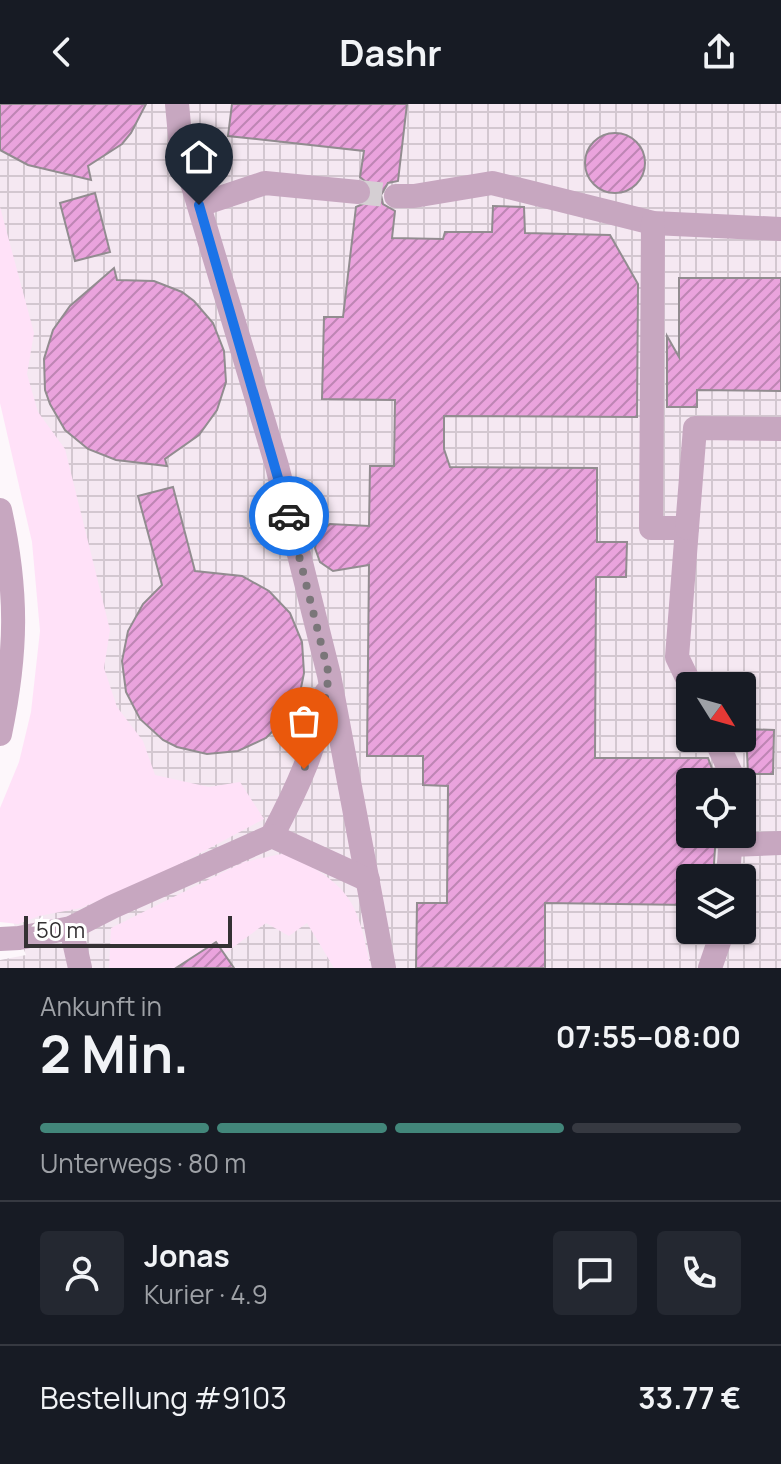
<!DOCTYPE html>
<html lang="de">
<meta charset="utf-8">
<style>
body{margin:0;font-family:Manrope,sans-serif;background:#242831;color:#f1f3f6;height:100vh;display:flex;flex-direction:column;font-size:30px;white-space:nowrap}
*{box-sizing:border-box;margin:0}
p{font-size:26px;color:#9ea1a6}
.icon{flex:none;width:44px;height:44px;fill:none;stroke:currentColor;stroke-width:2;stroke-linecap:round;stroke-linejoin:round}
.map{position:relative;height:864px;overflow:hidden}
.side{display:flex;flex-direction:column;background:#171b24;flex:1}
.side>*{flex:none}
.needle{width:52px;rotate:127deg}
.fabs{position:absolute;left:676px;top:568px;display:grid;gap:16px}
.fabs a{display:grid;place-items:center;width:80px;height:80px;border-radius:8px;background:#171b24;box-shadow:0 2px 6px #0004;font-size:40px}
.scale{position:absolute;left:24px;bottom:20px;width:208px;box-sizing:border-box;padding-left:8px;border:4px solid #343133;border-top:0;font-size:22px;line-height:28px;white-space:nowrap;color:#343133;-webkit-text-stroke:6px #fff;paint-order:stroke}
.pin{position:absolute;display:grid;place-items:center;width:68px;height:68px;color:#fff;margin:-82px -34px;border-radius:50% 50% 50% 0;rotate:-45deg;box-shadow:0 0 8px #0007}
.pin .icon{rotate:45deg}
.courier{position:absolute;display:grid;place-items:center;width:80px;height:80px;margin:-40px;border:6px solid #1a73e8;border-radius:50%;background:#fff;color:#222;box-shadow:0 2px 10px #0007}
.summary em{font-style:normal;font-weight:700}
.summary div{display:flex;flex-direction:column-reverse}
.summary{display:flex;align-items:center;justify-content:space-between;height:136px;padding:0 40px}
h1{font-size:52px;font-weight:700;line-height:60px}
.bar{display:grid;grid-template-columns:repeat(4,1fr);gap:12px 8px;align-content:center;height:96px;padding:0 40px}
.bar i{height:10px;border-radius:6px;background:#363941}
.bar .selected{background:#42867a}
.bar p{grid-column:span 4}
.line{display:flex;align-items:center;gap:20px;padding:0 40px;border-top:2px solid #363941}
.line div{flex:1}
.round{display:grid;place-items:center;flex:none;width:84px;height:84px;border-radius:8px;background:#242831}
header{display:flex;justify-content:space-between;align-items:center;height:104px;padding:0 40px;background:#171b24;font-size:36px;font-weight:700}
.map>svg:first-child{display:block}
.industrial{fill:url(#industrial-grid);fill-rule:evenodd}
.grass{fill:#ffe1f8}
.building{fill:url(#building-hatch);stroke:#928c90;stroke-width:2}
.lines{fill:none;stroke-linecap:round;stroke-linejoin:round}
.minor-tunnel{stroke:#d5cfd3;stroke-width:24;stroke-dasharray:24 12;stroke-linecap:butt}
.minor{stroke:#c7a7c0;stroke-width:24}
.done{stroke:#7a7679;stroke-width:8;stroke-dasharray:0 14.4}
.route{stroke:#1a73e8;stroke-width:10}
</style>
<header><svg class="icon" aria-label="back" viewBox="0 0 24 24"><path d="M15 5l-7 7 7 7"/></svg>Dashr<svg class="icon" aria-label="share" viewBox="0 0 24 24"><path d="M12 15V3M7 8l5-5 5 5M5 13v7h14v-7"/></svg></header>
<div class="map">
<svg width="781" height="864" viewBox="0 0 781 864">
<defs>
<pattern id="industrial-grid" width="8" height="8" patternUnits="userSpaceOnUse" patternTransform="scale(2)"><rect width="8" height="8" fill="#f5e8f2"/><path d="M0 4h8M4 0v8" fill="none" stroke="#d3c7d0"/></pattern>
<pattern id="building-hatch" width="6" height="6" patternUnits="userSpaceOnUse" patternTransform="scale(2)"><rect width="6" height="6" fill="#eaa3dd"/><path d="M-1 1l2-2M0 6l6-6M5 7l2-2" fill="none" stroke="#be85b4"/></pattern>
</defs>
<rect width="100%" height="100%" fill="#fdf7fb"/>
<!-- industrial -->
<path class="industrial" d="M0,0H781V864H0V856L26,851L6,800L61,554L0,289ZM690,582H742V634H690ZM690,678H742V730H690ZM690,774H742V826H690Z"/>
<!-- grass -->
<g class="grass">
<path d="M0,103L34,229L27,270L38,308L65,345L110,526L104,564L117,603L143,637L155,671L209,683L240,678L264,715L165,768L81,804L39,812L18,820L0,818V704L19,658L31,608L40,527L32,438L0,299Z"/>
<path d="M286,749C350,782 357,794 371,864H334L307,819L289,832L266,819L224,850L216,838L177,864H109L111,824L244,758Z"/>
</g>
<!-- building -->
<g class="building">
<path d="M0,0H146L131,29L122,40L88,62L91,76L28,61L0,46Z"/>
<path d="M232,0H407L398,77L388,79L381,91L383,100L395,107L392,134L443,135L445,128H492L493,102L524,103L525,129L610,131L638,180L637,313L444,312V345L450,363L597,364V438H627L626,473H596L595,654H708L717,678H690V730H716L713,774H690V801L545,799V864H416L417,799H447L448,682L423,681V652H367L369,461L333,467L320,458L315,444L318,430L330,420L369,422L370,362H394L395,296L322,295L324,213H343L356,103L370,97L373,90L372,83L360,73L364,47L228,32Z"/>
<circle cx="615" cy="59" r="30"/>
<path d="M95,89L110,148L75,157L60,99Z"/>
<path d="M114,164L117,176L154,177L182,188L194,197L213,219L224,247L226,278L217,306L199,331L165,355L167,362L116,356L88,345L65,326L50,300L45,286L44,255L53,226L70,202Z"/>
<path d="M679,174H781V287L697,286V303H667V232L679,253Z"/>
<path d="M173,383L195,467L242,472L269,487L290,509L302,538L304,569L301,584L288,612L266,634L238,647L207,650L177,643L163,636L140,615L126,588L122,557L128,527L143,500L162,481L138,392Z"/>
<path d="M746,625L774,626L773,670H748Z"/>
<path d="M216,838L234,864H176Z"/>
</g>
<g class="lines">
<!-- minor-tunnel -->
<path class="minor-tunnel" d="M358,88L396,92"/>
<!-- minor -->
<g class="minor">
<path d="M177,0L181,42L277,362L329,571L384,864"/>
<path d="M396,92H414L492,79L653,119L781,125"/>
<path d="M199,101L265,79L358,88"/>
<path d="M653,119L651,424H687L677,553L691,582"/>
<path d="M0,406C18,488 17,548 0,630"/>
<path d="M687,424L695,324L781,325"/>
<path d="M715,634L735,678"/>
<path d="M272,732C296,687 318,640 326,589"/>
<path d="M730,741L781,739"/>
<path d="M728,774L731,730"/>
<path d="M71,824L80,864"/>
<path d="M0,835L19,834L71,824L112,803L272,732L368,776"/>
<path d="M710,864L723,826"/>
</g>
</g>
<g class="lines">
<!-- done -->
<path class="done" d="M289,412L329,571L321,619L304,665"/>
<!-- route -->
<path class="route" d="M199,101L289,412"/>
</g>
</svg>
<div class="fabs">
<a><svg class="needle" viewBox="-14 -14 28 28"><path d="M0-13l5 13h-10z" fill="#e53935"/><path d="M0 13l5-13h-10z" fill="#9ea1a6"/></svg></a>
<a><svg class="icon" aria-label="locate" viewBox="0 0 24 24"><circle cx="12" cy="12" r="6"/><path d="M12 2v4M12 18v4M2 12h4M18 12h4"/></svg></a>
<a><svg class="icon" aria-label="layers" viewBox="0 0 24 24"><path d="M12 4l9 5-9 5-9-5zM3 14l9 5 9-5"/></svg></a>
</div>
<div class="scale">50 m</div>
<div class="pin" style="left:304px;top:665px;background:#ea580c"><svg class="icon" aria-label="bag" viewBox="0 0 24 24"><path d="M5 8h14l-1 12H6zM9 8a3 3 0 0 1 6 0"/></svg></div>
<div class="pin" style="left:199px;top:101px;background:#1f2937"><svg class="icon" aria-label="home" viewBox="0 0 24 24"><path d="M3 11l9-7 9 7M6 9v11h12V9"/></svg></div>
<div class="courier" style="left:289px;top:412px"><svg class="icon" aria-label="car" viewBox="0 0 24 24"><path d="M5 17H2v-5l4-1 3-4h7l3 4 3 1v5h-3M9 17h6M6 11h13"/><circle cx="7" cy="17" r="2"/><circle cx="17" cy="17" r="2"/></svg></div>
</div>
<section class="side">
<div class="summary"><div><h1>2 Min.</h1><p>Ankunft in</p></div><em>07:55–08:00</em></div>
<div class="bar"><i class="selected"></i><i class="selected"></i><i class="selected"></i><i></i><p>Unterwegs · 80 m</p></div>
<div class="line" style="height:144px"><a class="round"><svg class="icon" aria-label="person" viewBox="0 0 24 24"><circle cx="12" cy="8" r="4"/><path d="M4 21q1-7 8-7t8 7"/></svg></a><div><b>Jonas</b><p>Kurier · 4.9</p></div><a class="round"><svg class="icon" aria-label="chat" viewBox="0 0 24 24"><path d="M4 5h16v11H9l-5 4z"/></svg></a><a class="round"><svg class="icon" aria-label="phone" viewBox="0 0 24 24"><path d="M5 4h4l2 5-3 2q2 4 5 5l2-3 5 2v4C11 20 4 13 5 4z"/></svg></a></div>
<div class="line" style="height:104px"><div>Bestellung #9103</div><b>33.77 €</b></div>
</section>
